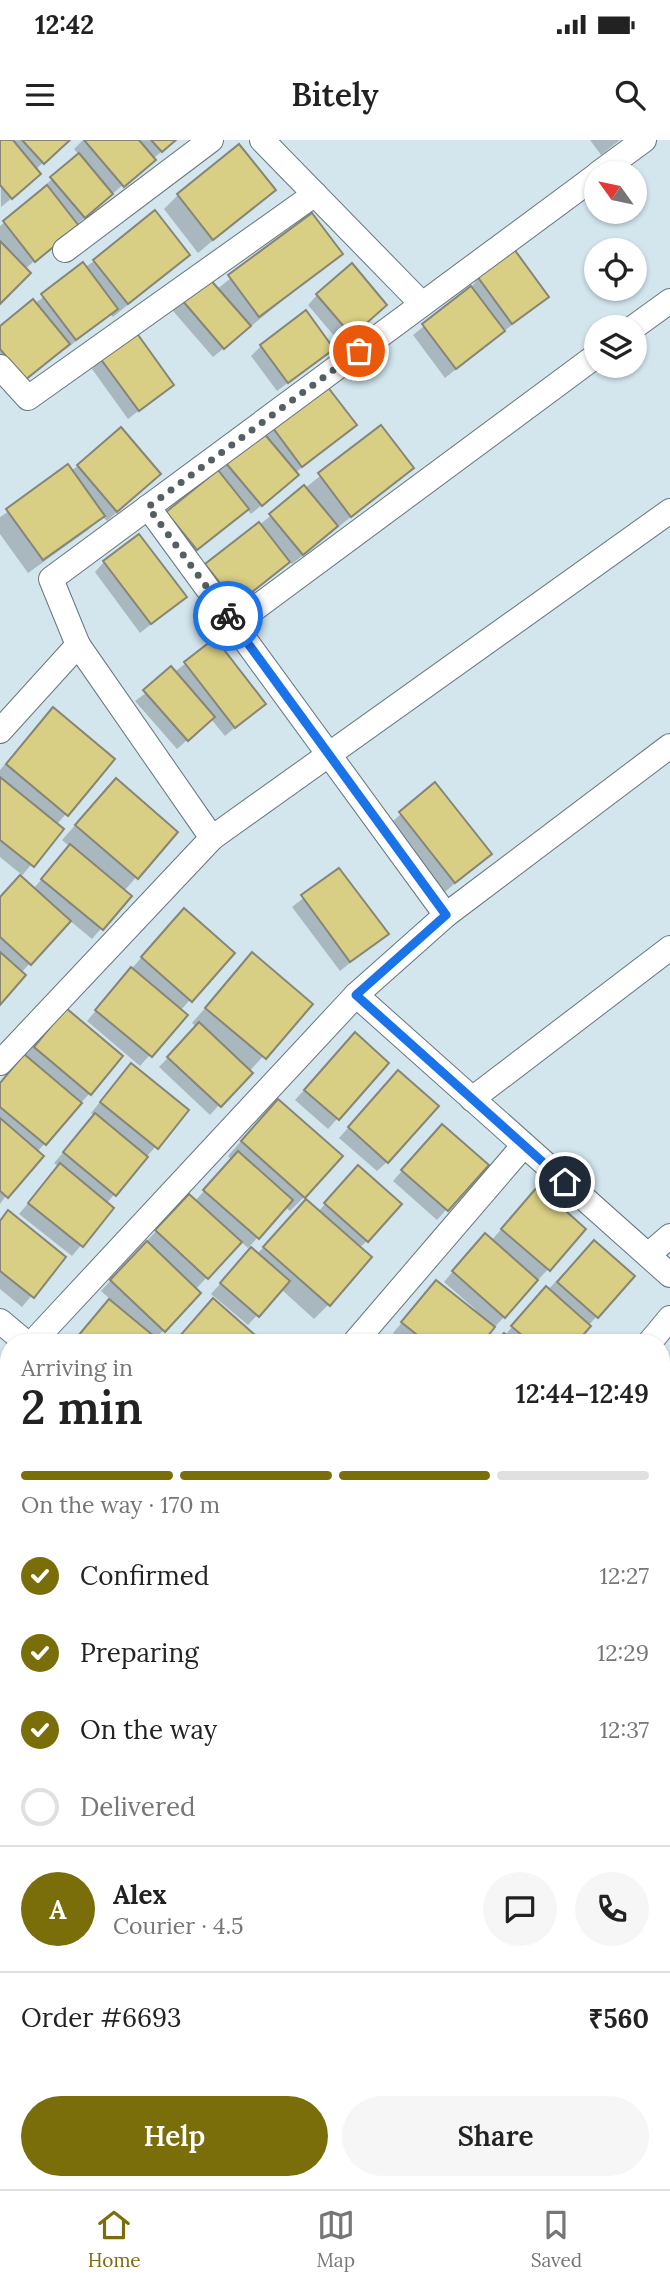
<!DOCTYPE html>
<meta charset="utf-8">
<style>
body{margin:0;font-family:Lora,serif;background:#f6f6f6;color:#222;height:100vh;display:flex;flex-direction:column;font-size:26px;white-space:nowrap}
*{box-sizing:border-box;margin:0}
p{font-size:23px;color:#767676}
.icon{flex:none;width:38px;height:38px;fill:none;stroke:currentColor;stroke-width:2;stroke-linecap:round;stroke-linejoin:round}
.map{position:relative;flex:1;overflow:hidden}
.panel{position:absolute;left:0px;top:1194px;width:670px;height:856px;display:flex;flex-direction:column;background:#fff;border-radius:28px 28px 0 0;box-shadow:0 2px 5px #0004}
.panel>*{flex:none}
.needle{width:46px;rotate:303deg}
.fabs{position:absolute;left:584px;top:21px;display:grid;gap:14px}
.fabs a{display:grid;place-items:center;width:63px;height:63px;border-radius:50%;background:#fff;box-shadow:0 2px 5px #0004;font-size:35px}
.pin{position:absolute;display:grid;place-items:center;width:60px;height:60px;color:#fff;margin:-30px;border:4px solid #fff;border-radius:50%;box-shadow:0 2px 7px #0007}
.courier{position:absolute;display:grid;place-items:center;width:70px;height:70px;margin:-35px;border:5px solid #1a73e8;border-radius:50%;background:#fff;color:#222;box-shadow:0 2px 9px #0007}
.headline em{font-style:normal;font-weight:600}
.headline div{display:flex;flex-direction:column-reverse}
.headline{display:flex;align-items:center;justify-content:space-between;height:119px;padding:0 21px}
h1{font-size:46px;font-weight:600;line-height:52px}
.bar{display:grid;grid-template-columns:repeat(4,1fr);gap:10px 7px;align-content:center;height:84px;padding:0 21px}
.bar i{height:9px;border-radius:5px;background:#e0e0e0}
.bar .current{background:#7a6e0b}
.bar p{grid-column:span 4}
.line{display:flex;align-items:center;gap:18px;padding:0 21px;border-top:2px solid #e0e0e0}
.line div{flex:1}
.round{display:grid;place-items:center;flex:none;width:74px;height:74px;border-radius:37px;background:#f6f6f6}
ol{padding:0 21px;list-style:none}
li{display:flex;align-items:center;gap:21px;height:77px}
li p{margin-inline-start:auto}
li .icon{padding:7px;border-radius:50%;background:#7a6e0b;color:#fff;stroke-width:4}
li:last-child{color:#767676}
li i{width:38px;height:38px;border:4px solid #e0e0e0;border-radius:50%}
.button{display:flex;gap:14px;margin-top:auto;padding:14px 21px}
.button a{flex:1;height:80px;border-radius:42px;background:#7a6e0b;color:#fff;font-size:28px;font-weight:600;line-height:80px;text-align:center}
.button a+a{background:#f6f6f6;color:#222}
.status{display:flex;justify-content:space-between;align-items:center;height:49px;padding:0 35px;background:#fff;direction:ltr}
.status svg{height:19px;fill:currentColor}
header{display:flex;justify-content:space-between;align-items:center;height:91px;padding:0 21px;background:#fff;font-size:32px;font-weight:600}
.tabs{display:flex;justify-content:space-around;align-items:center;height:98px;border-top:2px solid #e0e0e0;background:#fff;font-size:19px;color:#767676}
.tabs a{display:grid;justify-items:center;gap:4px}
.tabs .current{color:#7a6e0b}
.map>svg:first-child{display:block}
.shadow{fill:#0003}
.building{fill:#d8ce84;stroke:#878576;stroke-width:2}
.lines{fill:none;stroke-linecap:round;stroke-linejoin:round}
.minor-casing{stroke:#65767d;stroke-width:26}
.primary-casing{stroke:#65767d;stroke-width:40}
.minor{stroke:#fff;stroke-width:24}
.primary{stroke:#fff;stroke-width:38}
.done{stroke:#556065;stroke-width:7;stroke-dasharray:0 12.6}
.route{stroke:#1a73e8;stroke-width:9}
</style>
<div class="status"><b>12:42</b><svg viewBox="0 0 49 12"><path d="M0 12V9h3v3zM5 12V6h3v6zM10 12V3h3v9zM15 12V0h3v12zM26 1h20v11H26zM47 4h2v5h-2z"/></svg></div>
<header><svg class="icon" aria-label="menu" viewBox="0 0 24 24"><path d="M4 6h16M4 12h16M4 18h16"/></svg>Bitely<svg class="icon" aria-label="search" viewBox="0 0 24 24"><circle cx="10" cy="10" r="6"/><path d="M15 15l6 6"/></svg></header>
<div class="map">
<svg width="670" height="2049" viewBox="0 0 670 2049">
<rect width="100%" height="100%" fill="#d3e6ee"/>
<!-- shadow -->
<g class="shadow">
<path d="M0,0H68L35,30L29,44L1,67Z"/>
<path d="M83,0H175L25,129L0,162V86L44,50L42,48L79,15L74,9Z"/>
<path d="M590,0H620L601,15Z"/>
<path d="M273,50L198,113L164,69L178,55Z"/>
<path d="M312,75L340,114L213,217L173,171L183,161L217,149Z"/>
<path d="M188,115L113,177L110,174L66,209L0,231V188L94,121Z"/>
<path d="M478,138L547,157L445,238L413,195L470,149Z"/>
<path d="M317,155L375,175L341,204L308,165Z"/>
<path d="M261,206L332,209L277,251L251,216Z"/>
<path d="M101,219L172,245L128,279L92,229Z"/>
<path d="M354,285L295,333L286,345L251,374L246,368L187,419L158,383L227,323L274,289Z"/>
<path d="M381,287L412,328L292,424L289,420L226,472L197,435Z"/>
<path d="M78,326L149,344L107,381L102,376L88,390L28,433L0,394V377Z"/>
<path d="M104,422L174,466L140,493L95,432Z"/>
<path d="M185,524L264,563L225,596L211,579L177,609L135,561Z"/>
<path d="M39,584L66,674L56,685L61,689L20,738L33,749L70,707L62,700L102,655L176,693L123,752L129,757L92,799L69,780L21,833L0,862V758L22,735L0,717V630Z"/>
<path d="M435,645L490,714L440,756L386,687Z"/>
<path d="M339,730L386,794L340,831L292,767Z"/>
<path d="M170,784L232,813L180,871L185,875L140,926L87,881Z"/>
<path d="M252,814L310,864L210,975L159,927L197,887L192,883Z"/>
<path d="M56,881L89,954L37,1012L0,1064V943Z"/>
<path d="M345,905L387,923L328,989L295,960Z"/>
<path d="M122,935L187,970L106,1064L112,1068L72,1116L19,1074L59,1027L54,1023L95,976L91,973Z"/>
<path d="M389,942L387,1022L377,1031L339,998Z"/>
<path d="M264,975L304,1057L290,1071L285,1067L248,1108L240,1101L195,1150L199,1153L155,1199L158,1202H73L110,1159L101,1151L179,1066L195,1061L232,1020L228,1016Z"/>
<path d="M432,996L486,1025L437,1080L393,1041Z"/>
<path d="M348,1037L367,1101L359,1108L329,1164L314,1179L281,1149L248,1185L211,1154L242,1119L257,1114L306,1061L318,1072Z"/>
<path d="M528,1058L584,1090L481,1202H404L393,1193L436,1142L474,1172L476,1170L444,1142L475,1105L491,1101Z"/>
<path d="M0,1081L64,1117L22,1167L0,1149Z"/>
<path d="M584,1112L596,1177L574,1202H498Z"/>
<path d="M213,1160L260,1202H175Z"/>
<path d="M670,1238V1332L662,1337V1247Z"/>
<path d="M670,1345V1433L662,1429V1355Z"/>
<path d="M9,1480V1520L0,1512V1490Z"/>
<path d="M670,1633V1722L662,1715V1643Z"/>
<path d="M670,1881V1968L662,1962V1908L667,1902L662,1898V1894Z"/>
<path d="M662,1975L670,1981V2020L662,2033Z"/>
<path d="M9,2029V2040H130L122,2049H4L0,2039Z"/>
</g>
<!-- building -->
<g class="building">
<path d="M0,0H13L41,34L12,59L0,45Z"/>
<path d="M22,0H70L44,24Z"/>
<path d="M84,0H139L156,20L124,47Z"/>
<path d="M151,0H176L162,12Z"/>
<path d="M239,4L276,50L213,100L177,54Z"/>
<path d="M79,13L113,54L85,78L50,37Z"/>
<path d="M47,45L79,86L35,122L3,81Z"/>
<path d="M155,70L190,115L128,164L93,120Z"/>
<path d="M312,73L343,114L259,177L228,135Z"/>
<path d="M0,101L31,133L0,164Z"/>
<path d="M514,109L549,157L512,184L477,136Z"/>
<path d="M83,122L118,169L76,200L41,154Z"/>
<path d="M352,123L387,165L352,196L316,154Z"/>
<path d="M208,137L251,186L224,209L182,160Z"/>
<path d="M471,146L505,191L456,229L422,184Z"/>
<path d="M33,159L70,204L25,240L0,209V186Z"/>
<path d="M306,170L334,209L288,243L260,205Z"/>
<path d="M136,192L174,245L139,271L100,218Z"/>
<path d="M327,246L357,285L302,327L273,288Z"/>
<path d="M381,285L414,328L351,377L318,333Z"/>
<path d="M121,287L161,334L117,372L77,325Z"/>
<path d="M262,291L299,335L262,366L225,322Z"/>
<path d="M68,324L105,376L43,420L6,369Z"/>
<path d="M218,330L249,369L197,410L166,372Z"/>
<path d="M304,345L338,386L303,415L269,374Z"/>
<path d="M259,382L290,422L237,464L205,424Z"/>
<path d="M139,394L187,457L151,484L103,421Z"/>
<path d="M215,498L266,564L235,588L184,522Z"/>
<path d="M171,526L215,577L188,601L143,550Z"/>
<path d="M53,567L115,619L68,676L6,624Z"/>
<path d="M0,637L64,689L34,727L0,700Z"/>
<path d="M116,638L178,692L138,739L75,685Z"/>
<path d="M435,642L492,714L455,743L399,672Z"/>
<path d="M70,704L132,756L103,790L41,739Z"/>
<path d="M339,728L389,794L350,822L301,755Z"/>
<path d="M20,735L71,781L31,825L0,797V757Z"/>
<path d="M184,768L235,813L192,862L141,817Z"/>
<path d="M0,812L26,835L0,865Z"/>
<path d="M252,812L313,864L266,919L205,868Z"/>
<path d="M131,827L188,875L152,917L95,870Z"/>
<path d="M66,868L123,916L91,955L34,907Z"/>
<path d="M199,882L253,933L221,967L167,917Z"/>
<path d="M355,892L389,923L339,980L304,950Z"/>
<path d="M24,914L82,963L46,1005L0,967V943Z"/>
<path d="M131,923L189,970L158,1009L100,962Z"/>
<path d="M398,930L439,966L388,1023L348,987Z"/>
<path d="M278,959L343,1016L305,1058L241,1001Z"/>
<path d="M95,973L148,1017L116,1056L63,1012Z"/>
<path d="M0,978L44,1016L8,1058L0,1051Z"/>
<path d="M442,984L489,1025L448,1071L401,1030Z"/>
<path d="M238,1011L293,1060L259,1099L203,1050Z"/>
<path d="M60,1023L114,1068L83,1107L28,1063Z"/>
<path d="M358,1025L402,1064L368,1102L324,1063Z"/>
<path d="M538,1046L586,1089L550,1131L501,1089Z"/>
<path d="M189,1054L242,1102L208,1139L155,1090Z"/>
<path d="M306,1059L372,1117L330,1166L263,1107Z"/>
<path d="M8,1070L66,1117L34,1158L0,1131V1081Z"/>
<path d="M485,1093L538,1140L505,1178L452,1131Z"/>
<path d="M594,1100L635,1136L598,1178L557,1142Z"/>
<path d="M147,1101L201,1153L165,1192L110,1140Z"/>
<path d="M251,1107L290,1141L259,1177L220,1143Z"/>
<path d="M436,1140L495,1187L483,1202H426L401,1182Z"/>
<path d="M546,1146L591,1186L577,1202H530L511,1186Z"/>
<path d="M213,1158L263,1202H183L178,1198Z"/>
<path d="M109,1159L161,1202H85L78,1196Z"/>
<path d="M504,1193L515,1202H496Z"/>
<path d="M670,1237V1314L662,1307V1247Z"/>
<path d="M662,1319L670,1326L662,1340Z"/>
<path d="M670,1344V1418L662,1411V1354Z"/>
<path d="M9,1479V1502L0,1494V1489Z"/>
<path d="M662,1598L670,1605V1619L662,1629Z"/>
<path d="M670,1633V1696L662,1689V1643Z"/>
<path d="M669,1899L670,1900V1952L662,1946V1909Z"/>
<path d="M0,1919L9,1927V1978L0,1988Z"/>
<path d="M662,1973L670,1979V2023L663,2034Z"/>
<path d="M24,2040H132L124,2049H34Z"/>
</g>
<g class="lines">
<!-- minor casing -->
<g class="minor-casing">
<g id="minor">
<path d="M262,0L422,164"/>
<path d="M599,33L644,0"/>
<path d="M65,110L211,0"/>
<path d="M634,187L670,161"/>
<path d="M0,227L28,258L315,54"/>
<path d="M148,367L446,775"/>
<path d="M234,484L597,215"/>
<path d="M78,505L212,698L670,371"/>
<path d="M0,591L78,505L51,439L597,35"/>
<path d="M356,855L670,1135"/>
<path d="M0,923L212,698"/>
<path d="M472,959L670,808"/>
<path d="M648,1115L670,1096"/>
<path d="M0,1181L25,1202"/>
<path d="M33,1202L356,855L446,775L670,606"/>
<path d="M355,1202L524,1005"/>
<path d="M650,1202L670,1178"/>
<path d="M0,1254L9,1240"/>
<path d="M662,1435L670,1442"/>
<path d="M662,1735L670,1743"/>
<path d="M0,1746L9,1753"/>
<path d="M662,1870L670,1855"/>
<path d="M280,2049L287,2040"/>
<path d="M556,2049L561,2040"/>
</g>
</g>
<!-- primary casing -->
<g class="primary-casing">
<g id="primary">
<path d="M0,1632L9,1639"/>
<path d="M0,1694L9,1701"/>
<path d="M408,2040L418,2049"/>
<path d="M489,2040L499,2049"/>
</g>
</g>
<!-- minor -->
<use href="#minor" class="minor"/>
<!-- primary -->
<use href="#primary" class="primary"/>
</g>
<g class="lines">
<!-- done -->
<path class="done" d="M228,476L148,367L359,211"/>
<!-- route -->
<path class="route" d="M228,476L446,775L356,855L565,1042"/>
</g>
</svg>
<div class="fabs">
<a><svg class="needle" viewBox="-14 -14 28 28"><path d="M0-13l5 13h-10z" fill="#e53935"/><path d="M0 13l5-13h-10z" fill="#767676"/></svg></a>
<a><svg class="icon" aria-label="locate" viewBox="0 0 24 24"><circle cx="12" cy="12" r="6"/><path d="M12 2v4M12 18v4M2 12h4M18 12h4"/></svg></a>
<a><svg class="icon" aria-label="layers" viewBox="0 0 24 24"><path d="M12 4l9 5-9 5-9-5zM3 14l9 5 9-5"/></svg></a>
</div>
<div class="pin" style="left:359px;top:211px;background:#ea580c"><svg class="icon" aria-label="bag" viewBox="0 0 24 24"><path d="M5 8h14l-1 12H6zM9 8a3 3 0 0 1 6 0"/></svg></div>
<div class="pin" style="left:565px;top:1042px;background:#1f2937"><svg class="icon" aria-label="home" viewBox="0 0 24 24"><path d="M3 11l9-7 9 7M6 9v11h12V9"/></svg></div>
<div class="courier" style="left:228px;top:476px"><svg class="icon" aria-label="bike" viewBox="0 0 24 24"><circle cx="6" cy="16" r="4"/><circle cx="18" cy="16" r="4"/><path d="M6 16l4-8h5l3 8M10 8l3 8H6M13 5h3"/></svg></div>
<section class="panel">
<div class="headline"><div><h1>2 min</h1><p>Arriving in</p></div><em>12:44–12:49</em></div>
<div class="bar"><i class="current"></i><i class="current"></i><i class="current"></i><i></i><p>On the way · 170 m</p></div>
<ol>
<li><svg class="icon" aria-label="check" viewBox="0 0 24 24"><path d="M5 12l5 5 9-10"/></svg>Confirmed<p>12:27</p></li>
<li><svg class="icon" aria-label="check" viewBox="0 0 24 24"><path d="M5 12l5 5 9-10"/></svg>Preparing<p>12:29</p></li>
<li><svg class="icon" aria-label="check" viewBox="0 0 24 24"><path d="M5 12l5 5 9-10"/></svg>On the way<p>12:37</p></li>
<li><i></i>Delivered</li>
</ol>
<div class="line" style="height:126px"><b class="round" style="background:#7a6e0b;color:#fff">A</b><div><b>Alex</b><p>Courier · 4.5</p></div><a class="round"><svg class="icon" aria-label="chat" viewBox="0 0 24 24"><path d="M4 5h16v11H9l-5 4z"/></svg></a><a class="round"><svg class="icon" aria-label="phone" viewBox="0 0 24 24"><path d="M5 4h4l2 5-3 2q2 4 5 5l2-3 5 2v4C11 20 4 13 5 4z"/></svg></a></div>
<div class="line" style="height:91px"><div>Order #6693</div><b>₹560</b></div>
<div class="button"><a>Help</a><a>Share</a></div>
</section>
</div>
<nav class="tabs">
<a class="current"><svg class="icon" aria-label="home" viewBox="0 0 24 24"><path d="M3 11l9-7 9 7M6 9v11h12V9"/></svg>Home</a>
<a><svg class="icon" aria-label="map" viewBox="0 0 24 24"><path d="M3 6l6-2 6 2 6-2v14l-6 2-6-2-6 2zM9 4v14M15 6v14"/></svg>Map</a>
<a><svg class="icon" aria-label="saved" viewBox="0 0 24 24"><path d="M7 4h10v16l-5-4-5 4z"/></svg>Saved</a>
</nav>
